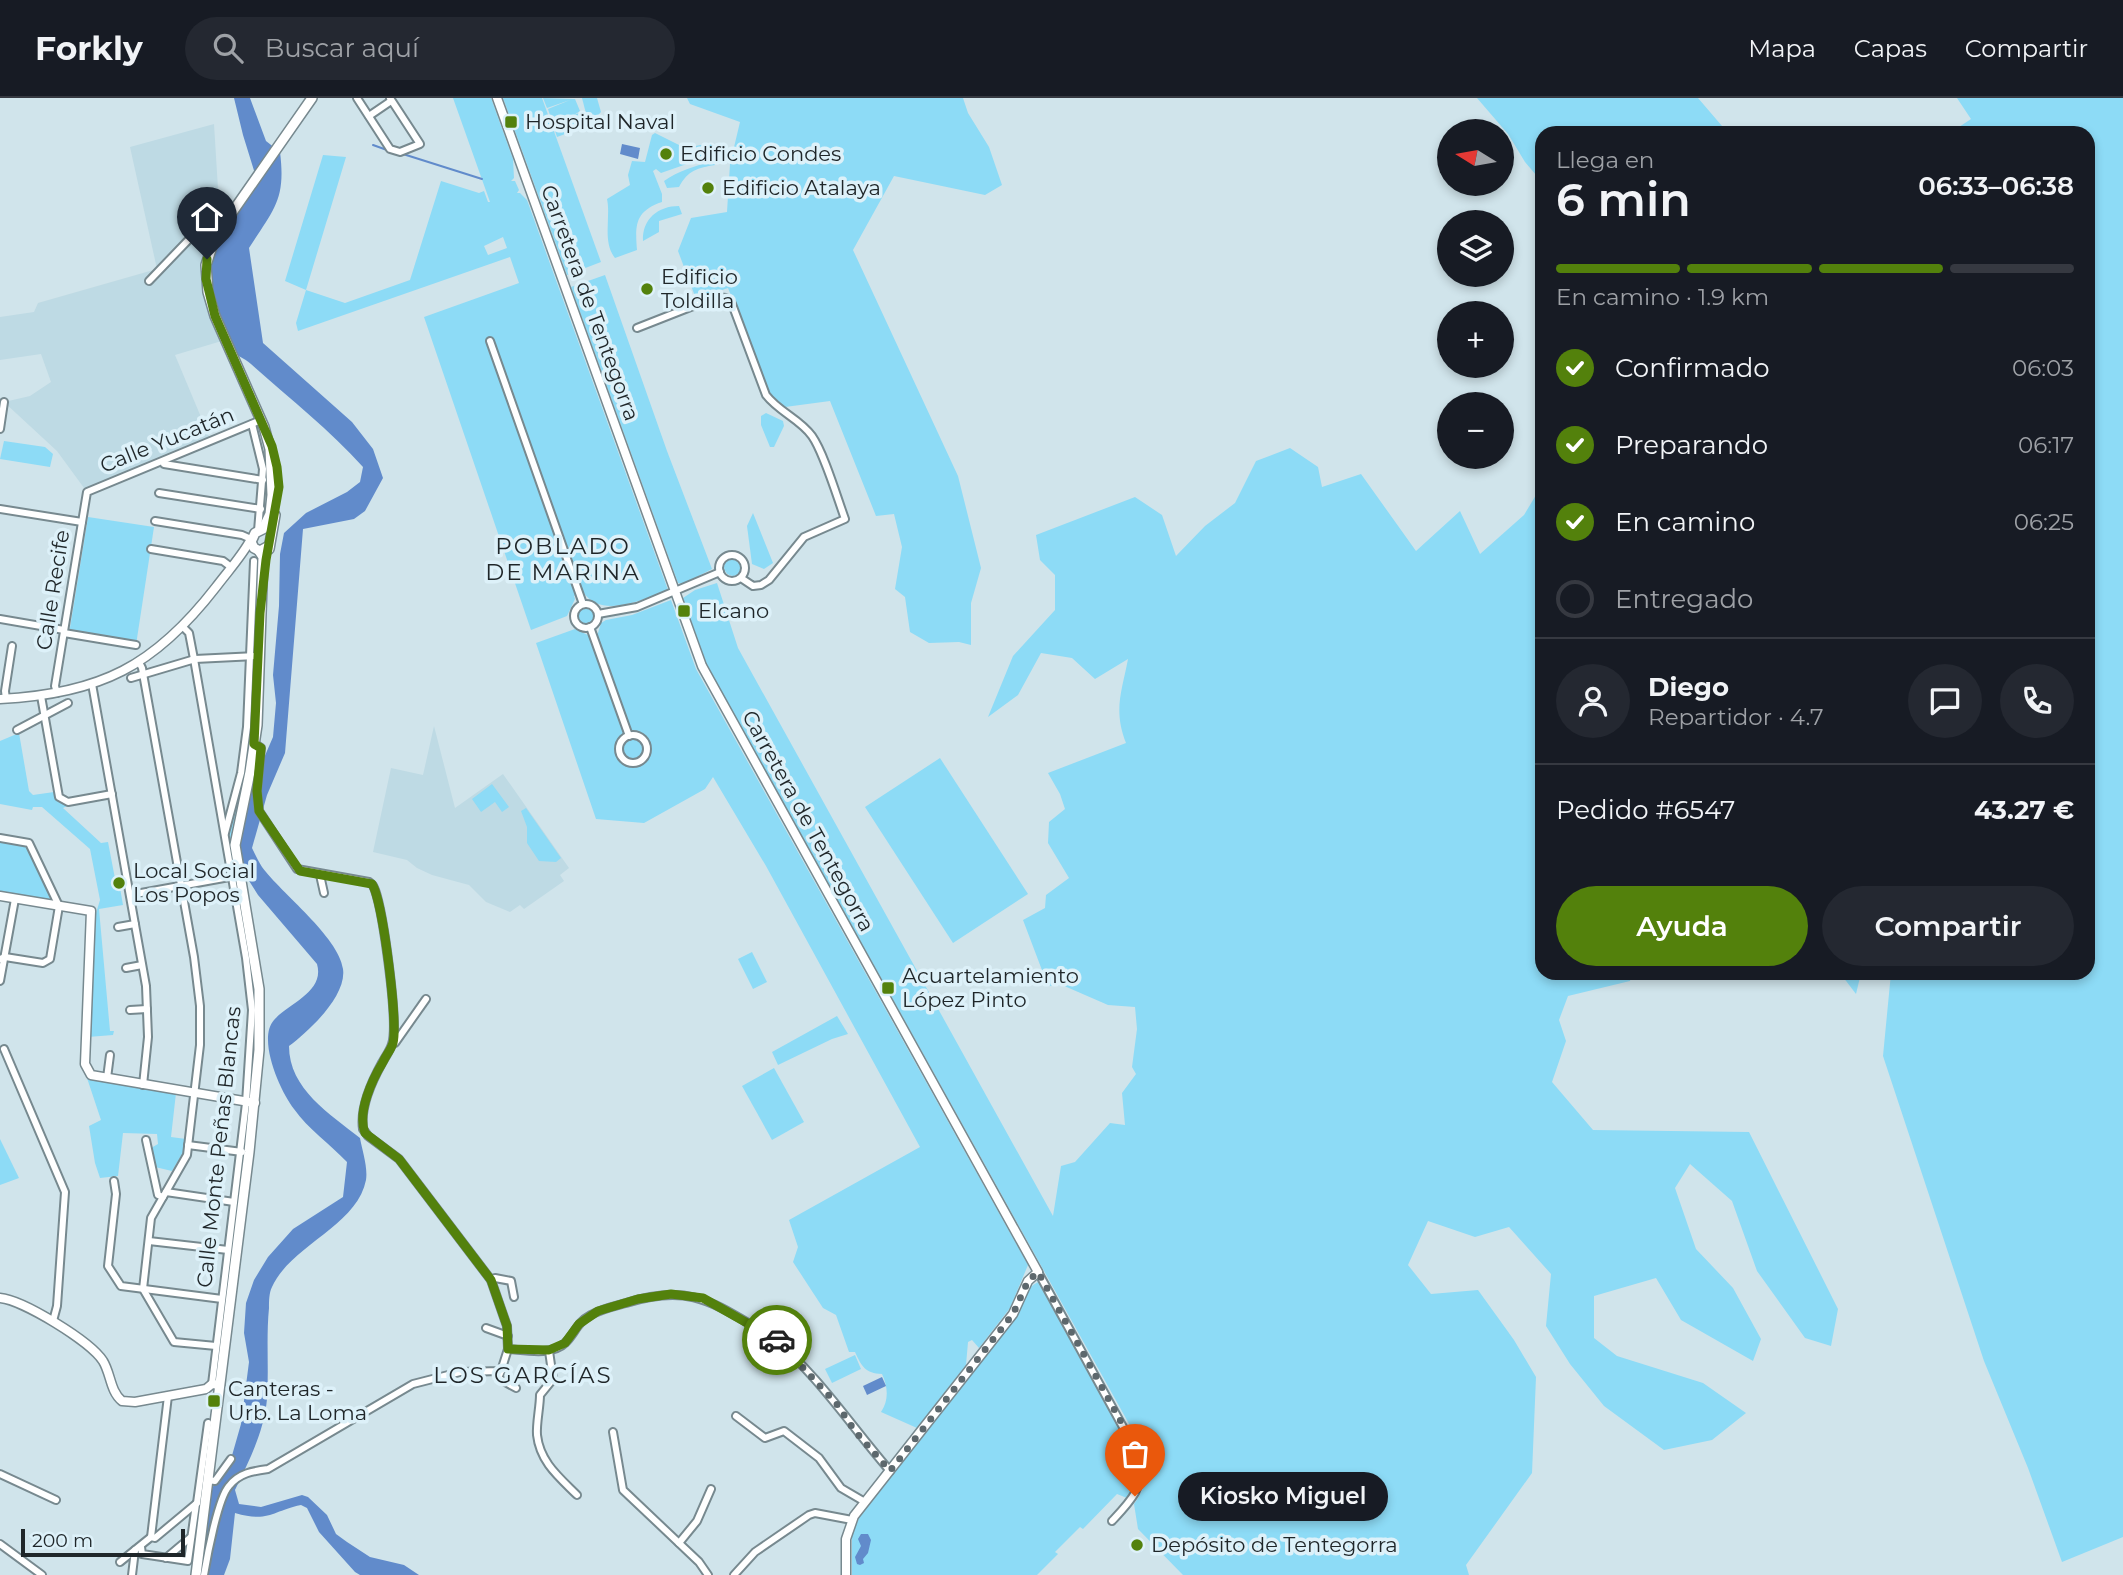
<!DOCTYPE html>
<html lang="es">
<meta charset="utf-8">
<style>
body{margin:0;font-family:Montserrat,sans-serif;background:#242831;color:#f1f3f6;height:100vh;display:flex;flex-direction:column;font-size:26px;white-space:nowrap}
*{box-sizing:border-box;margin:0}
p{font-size:23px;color:#9ea1a6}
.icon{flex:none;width:38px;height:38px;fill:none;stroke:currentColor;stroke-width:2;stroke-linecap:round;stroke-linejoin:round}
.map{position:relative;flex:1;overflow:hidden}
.side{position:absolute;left:1535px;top:28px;width:560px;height:854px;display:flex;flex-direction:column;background:#171b24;border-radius:21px;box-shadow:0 4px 10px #0003}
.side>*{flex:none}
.needle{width:46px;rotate:281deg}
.controls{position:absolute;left:1437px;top:21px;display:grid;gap:14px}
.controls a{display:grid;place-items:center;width:77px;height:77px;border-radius:50%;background:#171b24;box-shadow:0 4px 10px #0003;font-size:35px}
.scale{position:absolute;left:21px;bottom:18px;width:164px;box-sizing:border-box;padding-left:7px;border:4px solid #1f2629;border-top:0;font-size:19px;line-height:24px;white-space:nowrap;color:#1f2629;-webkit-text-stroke:5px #ddf1f9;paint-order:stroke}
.pin{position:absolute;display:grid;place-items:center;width:60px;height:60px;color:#fff;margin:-72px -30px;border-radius:50% 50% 50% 0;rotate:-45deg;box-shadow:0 0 7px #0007}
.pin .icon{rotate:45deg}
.courier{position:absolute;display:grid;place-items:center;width:70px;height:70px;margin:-35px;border:5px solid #53810c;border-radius:50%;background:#fff;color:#222;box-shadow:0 2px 9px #0007}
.bubble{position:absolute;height:49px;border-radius:24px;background:#171b24;box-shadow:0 4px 10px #0003;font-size:23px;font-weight:600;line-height:49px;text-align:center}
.summary em{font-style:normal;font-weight:600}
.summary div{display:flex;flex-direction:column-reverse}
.summary{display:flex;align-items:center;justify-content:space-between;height:119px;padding:0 21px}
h1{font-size:46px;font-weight:600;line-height:52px}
.bar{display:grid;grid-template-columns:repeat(4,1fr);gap:10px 7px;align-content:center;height:84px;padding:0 21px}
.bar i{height:9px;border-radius:5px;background:#363941}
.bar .active{background:#53810c}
.bar p{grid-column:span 4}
.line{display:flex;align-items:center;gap:18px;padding:0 21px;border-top:2px solid #363941}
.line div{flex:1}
.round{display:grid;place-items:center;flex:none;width:74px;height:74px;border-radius:37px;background:#242831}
ol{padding:0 21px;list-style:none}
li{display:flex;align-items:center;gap:21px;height:77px}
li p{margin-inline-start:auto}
li .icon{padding:7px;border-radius:50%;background:#53810c;color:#fff;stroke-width:4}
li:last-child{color:#9ea1a6}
li i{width:38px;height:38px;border:4px solid #363941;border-radius:50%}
.button{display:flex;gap:14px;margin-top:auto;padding:14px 21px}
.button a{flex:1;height:80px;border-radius:42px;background:#53810c;color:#fff;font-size:28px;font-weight:600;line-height:80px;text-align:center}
.button a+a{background:#242831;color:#f1f3f6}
header{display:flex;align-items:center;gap:42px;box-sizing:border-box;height:98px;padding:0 35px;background:#171b24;border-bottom:2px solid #363941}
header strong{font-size:33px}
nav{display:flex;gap:38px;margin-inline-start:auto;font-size:24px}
.search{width:490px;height:63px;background:#242831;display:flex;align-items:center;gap:18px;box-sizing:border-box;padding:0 24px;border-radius:38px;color:#9ea1a6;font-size:26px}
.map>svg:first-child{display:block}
.built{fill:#bedae4}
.green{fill:#8ddbf6;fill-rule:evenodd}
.water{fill:#618bcb}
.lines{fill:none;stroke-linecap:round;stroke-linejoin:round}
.stream{stroke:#618bcb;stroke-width:2}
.street-casing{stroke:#77898f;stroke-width:10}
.secondary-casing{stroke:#77898f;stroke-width:11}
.primary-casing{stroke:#77898f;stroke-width:12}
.street{stroke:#fff;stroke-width:6}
.secondary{stroke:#fff;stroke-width:8}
.primary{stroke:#fff;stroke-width:9}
.done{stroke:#5d686d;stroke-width:7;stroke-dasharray:0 12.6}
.route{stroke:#53810c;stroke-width:9}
.poi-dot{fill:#53810c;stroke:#ddf1f9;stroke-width:2.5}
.labels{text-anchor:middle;stroke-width:7;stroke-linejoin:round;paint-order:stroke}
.poi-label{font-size:21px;fill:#1f2629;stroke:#ddf1f9;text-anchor:start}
.street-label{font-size:21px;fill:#1f2629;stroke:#ddf1f9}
.neighbourhood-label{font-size:23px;letter-spacing:2px;fill:#1f2629;stroke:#ddf1f9}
</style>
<header>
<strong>Forkly</strong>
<div class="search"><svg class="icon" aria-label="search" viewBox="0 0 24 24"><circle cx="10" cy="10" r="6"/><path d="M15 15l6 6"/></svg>Buscar aquí</div>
<nav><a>Mapa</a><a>Capas</a><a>Compartir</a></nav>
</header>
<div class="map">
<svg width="2123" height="1477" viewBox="0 0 2123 1477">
<rect width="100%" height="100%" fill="#d0e4eb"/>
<!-- built -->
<g class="built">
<path d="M214,26L219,107H230L234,112L225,242L175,257L211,343L87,394L57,353L4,304L30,298L51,284L41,256L0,262V219L34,214L38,205L157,171L130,49Z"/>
<path d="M434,628L455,710L503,676L569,770L560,777L564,783L524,811L520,807L510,814L486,804L469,787L432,777L417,770L407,762L373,754L391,670L423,677Z"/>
</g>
<!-- green -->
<g class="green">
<path d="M453,0H491L513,61L514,80L511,83H515L519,92L517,95H520L527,102L668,492C643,501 602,522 583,494L574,498L575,501L567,518L531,532L424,219L519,185L510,159L298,233L296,225L306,192L285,183L323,57L346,59L306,192L345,205L410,182L441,83L479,95L484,93L488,104H490ZM503,139L507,150L488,157L484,148Z"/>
<path d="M503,0H542L601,164L567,177Z"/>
<path d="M543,0L575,1L580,13L574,17L579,15L584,29L557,39L548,11L570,2L547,10Z"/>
<path d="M582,0H597L601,14L589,27Z"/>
<path d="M687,0H963L968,15L989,49L1002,87L985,97L894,78L853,152L958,378L981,470L971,505V547L959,544L929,545L910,534L905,499L895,491L902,449L894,416L876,418L830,303L785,309L770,296L728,190L696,201L678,153L691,120L727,114L730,66L740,24L690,6Z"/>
<path d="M1477,0H1698L1728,35H1542V84L1525,64L1508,36Z"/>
<path d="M1957,0H2123V1439L2062,1464L2028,1370L1984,1263L1883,958L1891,875H2088V35H1940L1953,33L1971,21Z"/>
<path d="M655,35L685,50L711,45L713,53L708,61L704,60L661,75L656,71L653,73L662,96V104C635,113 635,127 637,152L615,160C602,144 611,119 607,101L630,87L628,77L632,63L645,64L652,37Z"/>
<path d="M714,62L715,67C698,70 688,72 679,89L667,90L664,83C678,73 696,68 714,62Z"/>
<path d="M679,108L682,116L659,123V134L643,143C642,121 658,108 679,108Z"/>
<path d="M605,177L667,353L712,471L683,486L678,485L571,189Z"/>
<path d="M766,315L783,323L784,328L774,349H770L761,327V318Z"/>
<path d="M4,343L45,349L53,356L50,369L0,361Z"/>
<path d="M1290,350L1318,369L1322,389L1361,376L1416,453L1460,413L1480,456L1524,417L1542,387V875H1632L1630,883L1568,898L1559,922L1566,943L1552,984L1593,1032L1749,1034L1838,1211L1831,1248L1805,1240L1757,1173L1732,1103L1690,1066L1675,1090L1696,1151L1733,1190L1761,1241L1753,1263L1681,1222L1656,1180L1594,1198V1240L1617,1258L1703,1285L1746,1315L1712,1342L1664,1352L1604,1308L1570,1266L1546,1228L1551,1176L1509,1129L1475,1139L1428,1123L1408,1167L1431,1196L1478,1192L1514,1242L1536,1279L1532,1375L1466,1467L1469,1477H1183L1138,1431L1134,1406C1147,1389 1150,1371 1143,1351L707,567L683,500L695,492L717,485L738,550L1053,1118L1061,1068L1075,1064L1110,1025L1125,1027L1122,995L1136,976L1132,969L1137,931L1135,909L1108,907L1062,887L1048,888L1023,822L1045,810L1046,797L1069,780L1048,745L1049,724L1065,711L1060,696L1048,675L1126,645C1113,612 1122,593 1128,561L1095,581L1072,560L1041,555L1018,597L988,619L1013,558L1055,512V477L1040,462L1036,437L1135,399L1162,417L1176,458L1205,428L1235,405L1256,363Z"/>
<path d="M753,415L773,465L764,471L752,466L747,428Z"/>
<path d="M88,419L154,429L136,547L69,536Z"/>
<path d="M261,459L258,604L239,777L232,779L225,737L243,661L254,463Z"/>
<circle cx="733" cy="469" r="9"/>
<path d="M671,502L696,571L1028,1167L1010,1210L979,1250L972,1242L968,1244L966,1267L917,1330L881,1314C889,1302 888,1289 882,1276C865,1275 862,1269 855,1254H849L836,1217L823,1210L793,1164L798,1149L789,1122L920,1049L766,768L713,679L705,691L644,725L596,721L536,545L575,531L590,538L598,535L601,525L606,522L632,517Z"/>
<circle cx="586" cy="518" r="12"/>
<path d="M19,635L29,693L33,697L54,694L56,701L67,708L63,710L101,745L108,744L117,791L120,790L123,807L99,811L110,933H114L113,937L88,939L93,825L100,802L90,751L42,709H33L32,712L0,706V643Z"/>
<path d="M940,660L1028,796L953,845L865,709Z"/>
<path d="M492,686L509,709L502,714L495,704L481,714L472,701Z"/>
<path d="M526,710L561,760L556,764L539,763L527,745V729L521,713Z"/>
<path d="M0,743L27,748L52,800L48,803L0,796Z"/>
<path d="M752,854L767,884L753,891L738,861Z"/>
<path d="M1840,875H1861L1856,896Z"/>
<path d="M837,918L848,936L832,941L778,967L772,954Z"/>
<path d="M774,970L804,1024L772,1042L742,988Z"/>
<path d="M87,980L176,995L171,1039L186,1041L185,1051L172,1073L155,1069L151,1050L158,1046L157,1036L123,1035L118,1078L100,1080L95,1065L89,1028L101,1022Z"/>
<path d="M0,1041L19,1080L0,1087Z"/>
<path d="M1038,1184L1131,1353C1138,1371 1138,1384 1127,1400L1117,1396L1083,1431L1080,1429L1055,1454L1058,1456L1037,1477H852V1437L859,1420C909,1356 960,1293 1008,1228C1019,1212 1021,1193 1038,1184Z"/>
<path d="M855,1257L861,1271L832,1285L825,1271Z"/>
</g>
<!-- water -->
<g class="water">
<path d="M234,0H250L266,43L280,54C286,102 274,111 249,150L263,245L352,324L373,351L383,380L365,413L354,421L303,431L285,655L267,697L252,750C255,756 258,763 262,769C281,795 339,839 343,871C347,898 308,934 289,948C289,991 330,1016 360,1040C362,1052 368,1069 366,1082C357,1128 291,1147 272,1189C269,1195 269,1203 269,1210C266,1240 269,1271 267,1301C264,1334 249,1363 235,1392L239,1406L261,1409L302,1397L308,1399L327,1417L336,1436L347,1444L370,1459L404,1467L419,1477H360L355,1474L319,1434L307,1410L301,1407C272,1413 269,1425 235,1415L230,1461L224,1477H199L208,1403L215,1383L231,1361L241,1326L249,1264L244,1235L246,1205L254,1182L268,1159L293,1131L343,1099L347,1064C330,1046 308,1031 294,1011C280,993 257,941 274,922C289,905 325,894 317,866L258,797L237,764L242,711L273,639L276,605L273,577L279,508L280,456L284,435L306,415L347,394L360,384L363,369C329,331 289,300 251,266C245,260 234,257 229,250C212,225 211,190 207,161L256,79L243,37Z"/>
<path d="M622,46L640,50L638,61L620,56Z"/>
<path d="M882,1279L886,1288L867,1297L863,1288Z"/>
<path d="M861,1436H868L871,1442L868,1455L863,1461L864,1465L860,1467L857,1466L855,1459L861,1448L858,1441Z"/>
</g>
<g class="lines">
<!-- stream -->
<g class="stream">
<path d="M373,47L387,52"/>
<path d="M403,56L482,81"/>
</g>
<!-- street casing -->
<g class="street-casing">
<g id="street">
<path d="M357,0L390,51L400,54L420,46L390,0"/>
<path d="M369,18L391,3"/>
<path d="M149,183L197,133L216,118H230"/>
<path d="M637,230L716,199L726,200L732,206L766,297C779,314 800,321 812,338C824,355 837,399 845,421L804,439L769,482L761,487L753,488L741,480"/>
<path d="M490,243L583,506"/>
<path d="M252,326L263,371L258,433"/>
<path d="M0,331L4,304"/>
<path d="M164,366L263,382"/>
<path d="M159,395L261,411"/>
<path d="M0,411L82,424"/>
<path d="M155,423L242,437L251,441"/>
<path d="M151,451L223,463L231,469"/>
<circle cx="732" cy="470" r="13"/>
<circle cx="586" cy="518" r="12"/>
<path d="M598,516L637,509L720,474"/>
<path d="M0,521L64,532"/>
<path d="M183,529L189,535L194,561L246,860L252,912L246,1005L212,1286"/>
<path d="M590,529L629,638"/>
<path d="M64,535L136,547"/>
<path d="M139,564L142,570L194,859L200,908V947L187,1057L151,1120L143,1191L174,1244L216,1248"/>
<path d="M131,580L195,561L258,558"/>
<path d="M92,586L146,888L148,939L143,987"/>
<path d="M57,595L55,588L87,394L261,322"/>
<path d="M41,598L59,699L68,704L112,696"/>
<path d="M6,601L5,593L12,548"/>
<path d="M17,632L68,605"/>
<circle cx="633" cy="651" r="14"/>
<path d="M225,735L241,675L247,629L254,463"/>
<path d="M0,740L29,745L59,808L50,861L43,865L5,859L0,861"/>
<path d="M320,777L324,795"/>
<path d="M130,797L235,778"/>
<path d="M118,829L135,826"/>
<path d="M126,870L142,867"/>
<path d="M0,883L15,801"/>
<path d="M130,912L147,911"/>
<path d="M395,945L426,901"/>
<path d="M4,951L65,1094L57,1208L53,1223"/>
<path d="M107,980L110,957"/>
<path d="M146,1042L158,1097L163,1099"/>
<path d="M188,1047L242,1054"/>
<path d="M114,1083L116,1096L108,1168L121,1188L222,1201"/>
<path d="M166,1094L234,1104"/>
<path d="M149,1143L228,1152"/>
<path d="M1038,1174L1140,1360C1146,1388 1130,1404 1112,1423"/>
<path d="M491,1182L495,1180L511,1183L514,1199"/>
<path d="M486,1230L508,1238"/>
<path d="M508,1251C524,1252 552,1258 565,1245C575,1236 576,1225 591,1217C601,1211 615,1208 626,1205C694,1184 715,1207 772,1239C818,1277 851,1328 890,1373"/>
<path d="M549,1253L553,1281L540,1297C540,1309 536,1326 537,1337C540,1364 559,1379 577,1397"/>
<path d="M501,1273L498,1280L516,1290"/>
<path d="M736,1318L765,1340L784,1333L819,1360L841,1390L865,1404"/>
<path d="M613,1334L623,1392L699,1464L708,1477"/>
<path d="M0,1376L56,1402"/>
<path d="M208,1382L215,1383L231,1361"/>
<path d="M197,1405L208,1325"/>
<path d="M151,1439L168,1298"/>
<path d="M679,1445L697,1423L711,1391"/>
<path d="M0,1446L42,1477"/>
<path d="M141,1449L142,1456L188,1463L196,1406"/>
<path d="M166,1460L191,1439"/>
<path d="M120,1464L151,1439L155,1440L197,1405"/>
<path d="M132,1477L135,1452"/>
<path d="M204,1477C207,1459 218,1400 229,1388C239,1375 253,1373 268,1371L413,1286L460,1274L501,1273L508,1251L507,1228L491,1182L399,1061L368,1038L363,1031C360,1010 372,983 382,965C385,959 390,953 392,946C399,925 383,815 375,792C373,787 373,787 369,784L297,771L259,713L257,693L261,650L255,646"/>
<path d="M734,1477L755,1454L809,1417L815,1415L852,1422"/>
</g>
</g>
<!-- secondary casing -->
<g class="secondary-casing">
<g id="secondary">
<path d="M497,0L702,568L1038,1174L1028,1183L1013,1216L854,1418L846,1441V1477"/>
<path d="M0,601C100,596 155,568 216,489C228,473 242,458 251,441"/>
<path d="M0,798L91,813L85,966L91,977L255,1005"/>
<path d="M0,1200C23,1202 90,1243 103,1263C111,1276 110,1293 122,1303L135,1304L206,1291L212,1286L220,1287"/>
</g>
</g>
<!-- primary casing -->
<g class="primary-casing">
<g id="primary">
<path d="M269,448L260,453L254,450L251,444L255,435L263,431L270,416L272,397L270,351L264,329L215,218L208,194L206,167L215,139L312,0"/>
<path d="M269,451L275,417"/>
<path d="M196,1477L249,1054L259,952V891L235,747L250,674L257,627L263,459L259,453"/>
</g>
</g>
<!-- street -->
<use href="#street" class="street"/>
<!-- secondary -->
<use href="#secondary" class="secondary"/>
<!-- primary -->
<use href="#primary" class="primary"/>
</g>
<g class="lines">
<!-- done -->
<path class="done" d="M777,1242L836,1305L855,1333L890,1373L1013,1216L1028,1183L1038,1174L1139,1356L1142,1378L1135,1398"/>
<!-- route -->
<path class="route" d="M207,161L206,181L215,218L272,348L277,369L279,389L266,462L260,515L254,646L261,650L257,693L259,713L300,773L372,786C383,803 398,924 393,945C391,952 386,957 383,964C372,982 357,1014 365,1035L399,1061L491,1182L507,1228L508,1251L549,1252L565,1245L579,1226L598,1213L638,1201L671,1196L703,1200L777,1242"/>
</g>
<!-- markers -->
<g class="poi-dot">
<rect x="504" y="17" width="14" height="14" rx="3.5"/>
<circle cx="666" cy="56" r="7"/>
<circle cx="708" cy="90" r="7"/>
<circle cx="647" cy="191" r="7"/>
<rect x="677" y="506" width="14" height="14" rx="3.5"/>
<circle cx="119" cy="785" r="7"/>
<rect x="881" y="883" width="14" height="14" rx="3.5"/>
<rect x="207" y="1296" width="14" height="14" rx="3.5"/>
<circle cx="1137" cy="1447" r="7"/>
</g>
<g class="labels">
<!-- poi labels -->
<g class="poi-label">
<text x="525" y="31">Hospital Naval</text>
<text x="680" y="63">Edificio Condes</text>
<text x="722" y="97">Edificio Atalaya</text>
<text x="661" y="186">Edificio<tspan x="661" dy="24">Toldilla</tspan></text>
<text x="698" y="520">Elcano</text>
<text x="133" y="780">Local Social<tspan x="133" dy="24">Los Popos</tspan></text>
<text x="902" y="885">Acuartelamiento<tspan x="902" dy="24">López Pinto</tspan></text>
<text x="228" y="1298">Canteras -<tspan x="228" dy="24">Urb. La Loma</tspan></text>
<text x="1151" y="1454">Depósito de Tentegorra</text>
</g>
<!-- street labels -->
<g class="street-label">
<text transform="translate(590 205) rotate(70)" y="7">Carretera de Tentegorra</text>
<text transform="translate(167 342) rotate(-22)" y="7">Calle Yucatán</text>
<text transform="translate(53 492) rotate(-81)" y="7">Calle Recife</text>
<text transform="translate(808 723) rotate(61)" y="7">Carretera de Tentegorra</text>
<text transform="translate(219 1049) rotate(-84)" y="7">Calle Monte Peñas Blancas</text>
</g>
<!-- neighbourhood labels -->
<g class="neighbourhood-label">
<text x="563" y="456">POBLADO<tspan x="563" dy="26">DE MARINA</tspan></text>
<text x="523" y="1285">LOS GARCÍAS</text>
</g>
</g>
</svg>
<div class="controls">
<a><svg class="needle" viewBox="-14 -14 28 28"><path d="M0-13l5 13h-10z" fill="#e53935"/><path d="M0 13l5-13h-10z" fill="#9ea1a6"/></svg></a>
<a><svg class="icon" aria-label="layers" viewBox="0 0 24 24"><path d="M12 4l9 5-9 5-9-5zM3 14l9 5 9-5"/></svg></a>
<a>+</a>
<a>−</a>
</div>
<div class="scale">200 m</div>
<div class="pin" style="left:1135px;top:1398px;background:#ea580c"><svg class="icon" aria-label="bag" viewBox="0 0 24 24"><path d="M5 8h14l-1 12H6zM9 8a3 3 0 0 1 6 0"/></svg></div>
<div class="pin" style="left:207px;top:161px;background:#1f2937"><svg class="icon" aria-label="home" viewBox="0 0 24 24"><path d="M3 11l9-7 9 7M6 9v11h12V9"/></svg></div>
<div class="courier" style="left:777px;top:1242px"><svg class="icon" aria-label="car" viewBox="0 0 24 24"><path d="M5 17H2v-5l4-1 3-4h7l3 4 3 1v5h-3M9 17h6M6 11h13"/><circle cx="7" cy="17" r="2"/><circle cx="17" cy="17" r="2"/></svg></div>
<div class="bubble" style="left:1178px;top:1374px;width:210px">Kiosko Miguel</div>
<section class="side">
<div class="summary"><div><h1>6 min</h1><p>Llega en</p></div><em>06:33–06:38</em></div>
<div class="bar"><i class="active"></i><i class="active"></i><i class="active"></i><i></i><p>En camino · 1.9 km</p></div>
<ol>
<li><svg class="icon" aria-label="check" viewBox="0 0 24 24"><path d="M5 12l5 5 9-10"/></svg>Confirmado<p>06:03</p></li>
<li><svg class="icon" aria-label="check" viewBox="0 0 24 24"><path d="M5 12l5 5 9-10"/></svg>Preparando<p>06:17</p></li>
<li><svg class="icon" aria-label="check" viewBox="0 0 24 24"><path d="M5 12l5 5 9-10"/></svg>En camino<p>06:25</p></li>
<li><i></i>Entregado</li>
</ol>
<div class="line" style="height:126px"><a class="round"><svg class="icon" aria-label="person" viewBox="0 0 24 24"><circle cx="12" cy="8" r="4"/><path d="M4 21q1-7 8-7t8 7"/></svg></a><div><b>Diego</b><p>Repartidor · 4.7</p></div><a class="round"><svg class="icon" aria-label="chat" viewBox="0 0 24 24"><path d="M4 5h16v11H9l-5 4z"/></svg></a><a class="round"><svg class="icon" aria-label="phone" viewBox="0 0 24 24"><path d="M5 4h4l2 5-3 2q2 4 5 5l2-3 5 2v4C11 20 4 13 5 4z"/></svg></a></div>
<div class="line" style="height:91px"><div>Pedido #6547</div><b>43.27 €</b></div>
<div class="button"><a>Ayuda</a><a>Compartir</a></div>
</section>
</div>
